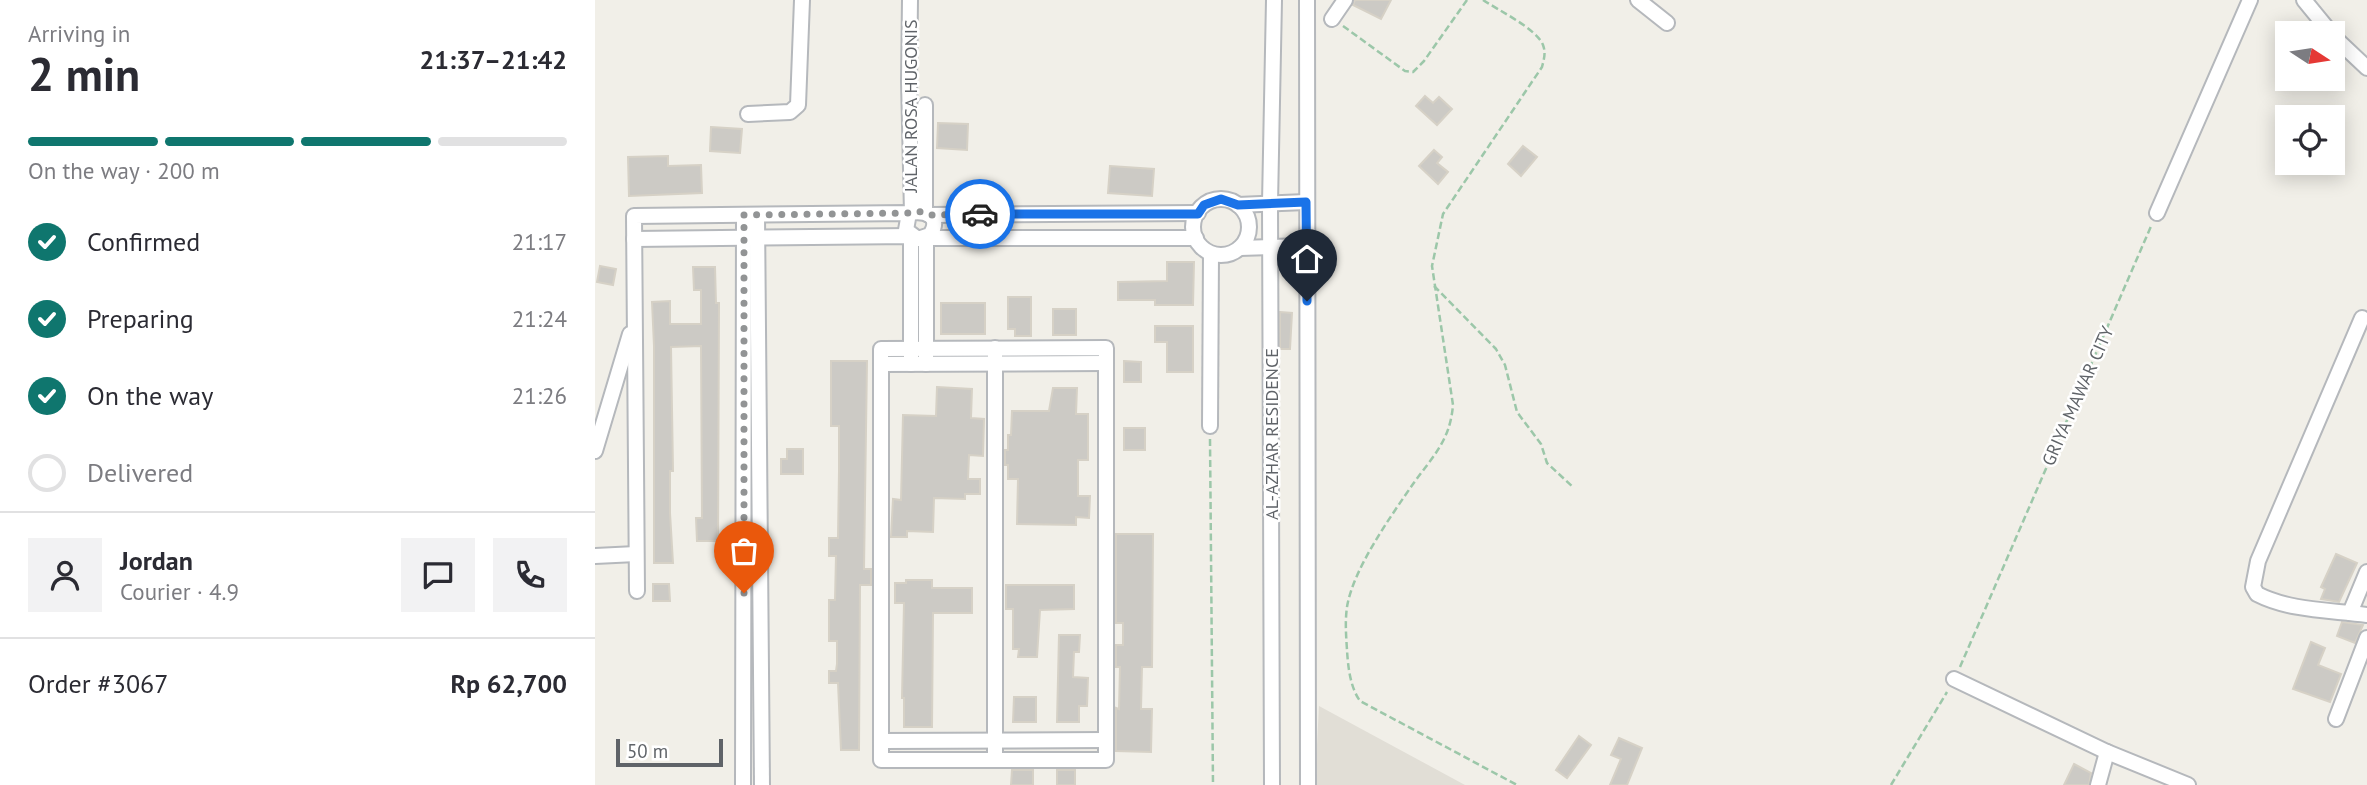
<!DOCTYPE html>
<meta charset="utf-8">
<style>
body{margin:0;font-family:"PT Sans",sans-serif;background:#f2f2f3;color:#2b2b33;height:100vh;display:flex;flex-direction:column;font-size:26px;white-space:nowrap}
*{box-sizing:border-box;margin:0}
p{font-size:23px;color:#7c7c81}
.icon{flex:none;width:38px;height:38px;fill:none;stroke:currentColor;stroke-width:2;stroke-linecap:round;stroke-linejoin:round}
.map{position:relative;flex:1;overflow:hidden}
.drawer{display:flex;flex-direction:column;background:#fff;width:595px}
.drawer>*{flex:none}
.needle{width:46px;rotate:102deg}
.fabs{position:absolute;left:1680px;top:21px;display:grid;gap:14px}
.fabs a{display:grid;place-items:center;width:70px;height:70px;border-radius:0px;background:#fff;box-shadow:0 4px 18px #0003;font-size:35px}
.scale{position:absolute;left:21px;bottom:18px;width:107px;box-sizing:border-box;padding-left:7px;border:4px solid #5f6368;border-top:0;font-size:19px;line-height:24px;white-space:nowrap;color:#5f6368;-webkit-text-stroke:5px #fff;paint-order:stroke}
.pin{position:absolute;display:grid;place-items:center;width:60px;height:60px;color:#fff;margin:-72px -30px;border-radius:50% 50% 50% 0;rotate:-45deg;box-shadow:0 0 7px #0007}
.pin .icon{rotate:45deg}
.courier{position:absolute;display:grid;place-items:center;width:70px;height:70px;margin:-35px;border:5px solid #1a73e8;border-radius:50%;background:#fff;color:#222;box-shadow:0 2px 9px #0007}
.headline em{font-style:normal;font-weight:700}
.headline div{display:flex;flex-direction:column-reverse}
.headline{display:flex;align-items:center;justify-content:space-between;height:119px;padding:0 28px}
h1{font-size:46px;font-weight:700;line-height:52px}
.bar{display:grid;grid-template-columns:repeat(4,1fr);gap:10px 7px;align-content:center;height:84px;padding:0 28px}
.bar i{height:9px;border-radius:5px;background:#e1e1e2}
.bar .current{background:#0f766e}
.bar p{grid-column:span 4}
.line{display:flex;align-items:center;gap:18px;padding:0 28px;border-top:2px solid #e1e1e2}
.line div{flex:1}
.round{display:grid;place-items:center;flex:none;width:74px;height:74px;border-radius:0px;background:#f2f2f3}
ol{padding:0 28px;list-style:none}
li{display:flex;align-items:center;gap:21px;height:77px}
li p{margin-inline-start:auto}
li .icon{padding:7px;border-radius:50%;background:#0f766e;color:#fff;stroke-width:4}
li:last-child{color:#7c7c81}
li i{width:38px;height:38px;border:4px solid #e1e1e2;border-radius:50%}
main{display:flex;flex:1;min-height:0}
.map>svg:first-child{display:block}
.education{fill:#e1ded6}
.building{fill:#cccac5;stroke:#d6d1c6;stroke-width:2}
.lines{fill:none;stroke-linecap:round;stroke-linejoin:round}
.minor-casing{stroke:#b5b8bc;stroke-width:18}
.path{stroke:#9cc7a9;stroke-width:2.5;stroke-dasharray:7 3.5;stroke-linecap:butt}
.minor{stroke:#fff;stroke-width:14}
.done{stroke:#929495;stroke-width:7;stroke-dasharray:0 12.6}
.route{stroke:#1a73e8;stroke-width:9}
.labels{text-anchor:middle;stroke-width:5;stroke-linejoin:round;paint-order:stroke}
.street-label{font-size:18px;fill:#5f6368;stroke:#fff}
</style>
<main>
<section class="drawer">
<div class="headline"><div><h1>2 min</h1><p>Arriving in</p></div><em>21:37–21:42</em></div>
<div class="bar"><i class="current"></i><i class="current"></i><i class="current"></i><i></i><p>On the way · 200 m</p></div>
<ol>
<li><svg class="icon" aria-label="check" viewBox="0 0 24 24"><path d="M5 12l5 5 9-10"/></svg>Confirmed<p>21:17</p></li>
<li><svg class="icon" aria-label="check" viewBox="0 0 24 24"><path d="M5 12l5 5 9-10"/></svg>Preparing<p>21:24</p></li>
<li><svg class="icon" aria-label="check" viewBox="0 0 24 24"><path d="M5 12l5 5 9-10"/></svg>On the way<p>21:26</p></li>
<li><i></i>Delivered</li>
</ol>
<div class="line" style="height:126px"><a class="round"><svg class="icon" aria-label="person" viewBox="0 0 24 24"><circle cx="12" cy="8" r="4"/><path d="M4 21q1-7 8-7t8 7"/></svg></a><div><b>Jordan</b><p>Courier · 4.9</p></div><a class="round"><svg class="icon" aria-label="chat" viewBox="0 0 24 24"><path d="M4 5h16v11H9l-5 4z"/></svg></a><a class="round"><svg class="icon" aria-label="phone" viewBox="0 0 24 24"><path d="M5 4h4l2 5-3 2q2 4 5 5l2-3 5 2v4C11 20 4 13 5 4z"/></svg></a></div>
<div class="line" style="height:91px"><div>Order #3067</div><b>Rp 62,700</b></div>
</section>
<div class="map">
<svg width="1772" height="785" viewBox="0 0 1772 785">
<rect width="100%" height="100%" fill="#f1efe8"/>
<!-- education -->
<path class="education" d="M724,705V706L870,785H720Z"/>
<!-- building -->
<g class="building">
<path d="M760,0H796L786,19L758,5Z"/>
<path d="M830,96L838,103L844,97L857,109L842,125L821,106Z"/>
<path d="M343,123L373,124L372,150L342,148Z"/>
<path d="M116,127L147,129L145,153L115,151Z"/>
<path d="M928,146L942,157L926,176L913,164Z"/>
<path d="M839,150L847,157L842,163L853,172L843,184L824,166Z"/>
<path d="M73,156V166L106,165L107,193L34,196L33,157Z"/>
<path d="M515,166L559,169L557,196L513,193Z"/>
<path d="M572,262H599L598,305H560V300H523V282L572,281Z"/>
<path d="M5,266L21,269L18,285L2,282Z"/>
<path d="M98,267H120L121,303H124L123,541H102L101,518H107L106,346L76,347L78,471H75V513L78,563H59V346L57,302L75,301V324H106V290H99Z"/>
<path d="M413,297H436V336H420V329H413Z"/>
<rect x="346" y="303" width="44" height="31"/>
<rect x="458" y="309" width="23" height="26"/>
<path d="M685,312L697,313L695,349H685Z"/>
<path d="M560,326H598V372H572V342H560Z"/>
<path d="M236,361H272L269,569H276V585H265L264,750H246L243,683H234V671H241L242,664V641H234V600H240L241,556H234V538H243L244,471V426H236Z"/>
<path d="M529,361L546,362V382H529Z"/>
<path d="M342,387L377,389L376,418L389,419L388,456L374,455L373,479H385V494H370V499L339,498L338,532L312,531V537H296L298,499L306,500L308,415L341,416Z"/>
<path d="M458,388H482L481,414H493V460H483V496H495L494,518L481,517V525L422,524L423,479H413V465H410V450H413V435H416L417,411H454Z"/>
<rect x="529" y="428" width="21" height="22"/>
<path d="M192,449H208V474H186V459H192Z"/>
<path d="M521,534H558L557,667H547L546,709H557L556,752L521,751V708L524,709L525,667H521V645H528V623H521Z"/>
<path d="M1741,554L1762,563L1744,602L1726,599L1730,589L1726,587Z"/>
<path d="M311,580H337V588H377V613H338L337,727H309V698H307L309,603H300V583H311Z"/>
<path d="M58,584H74L75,601H58Z"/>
<path d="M411,585H479V609L445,610L442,657H423L424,649H418V609H411Z"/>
<path d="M1747,622L1768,625L1760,643L1742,636Z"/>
<path d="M464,635H485L484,652H479L478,677L493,678L492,706H484V722H462Z"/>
<path d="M1716,642L1730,648L1723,665L1746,674L1735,702L1698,689Z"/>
<path d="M419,697H441V722H418Z"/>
<path d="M984,736L996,745L972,778L961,770Z"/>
<path d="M1024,738L1047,748L1032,785H1015L1026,759L1016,755Z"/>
<path d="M1479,764L1496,773L1494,785H1469Z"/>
<path d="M417,770H438V785H416Z"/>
<rect x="462" y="770" width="18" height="15"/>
</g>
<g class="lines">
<!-- minor casing -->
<g class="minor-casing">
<g id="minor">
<path d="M315,0L314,81L317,213"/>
<path d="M712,0L713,785"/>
<path d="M1043,0L1072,23"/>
<path d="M1709,0L1736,33"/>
<path d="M737,19L750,0"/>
<path d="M1738,36L1772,68"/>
<path d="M330,105V212"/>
<path d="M153,114L195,112L203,105L207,0"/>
<circle cx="626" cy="227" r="28"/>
<path d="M643,205L711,202"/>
<path d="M1562,213L1655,0"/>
<path d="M162,215L167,785"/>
<path d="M334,215L603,213"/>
<path d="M39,239L316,236V364"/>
<path d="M645,248L711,246"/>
<path d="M1767,318L1663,561L1658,587L1662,594C1695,611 1736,610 1772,615"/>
<path d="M400,348V760"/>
<path d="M511,348V760H286V349Z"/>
<path d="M286,364L511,363"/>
<path d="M331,364V238H601"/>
<path d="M615,426L616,254"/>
<path d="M0,451L35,334"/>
<path d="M0,556L41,554"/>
<path d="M42,591L39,216L314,213C331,210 347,216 335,235L323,239L311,230L314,213"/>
<path d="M1755,613L1772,572"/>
<path d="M1359,679L1512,752L1593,785"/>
<path d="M1741,719L1772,638"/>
<path d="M286,741L511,740"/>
<path d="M148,785L149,215"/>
<path d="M677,785L675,203L679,0"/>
<path d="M1503,785L1512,752"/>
</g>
</g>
<!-- path -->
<g class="path">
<path d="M888,0C903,10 942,29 948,45C951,53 949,59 947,67L848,214L837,266L858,405C855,441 838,456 818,484C796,516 758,569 752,607C750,621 751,635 752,650C753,666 755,687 765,701L922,785"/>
<path d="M748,26L810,71L818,72L829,61L872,0"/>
<path d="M839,286L901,349L910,365L922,412L946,444L952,463L979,488"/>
<path d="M615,439L618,785"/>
<path d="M1365,667L1557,224"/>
<path d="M1296,785L1352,692"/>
</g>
<!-- minor -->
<use href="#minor" class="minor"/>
</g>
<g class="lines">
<!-- done -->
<path class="done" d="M149,593V215L314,213L323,211L334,215L385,214"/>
<!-- route -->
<path class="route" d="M385,214H603L609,205L626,199L643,205L711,202L712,301"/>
</g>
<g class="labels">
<!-- street labels -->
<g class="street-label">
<text transform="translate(316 106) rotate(-90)" y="6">JALAN ROSA HUGONIS</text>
<text transform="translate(1483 396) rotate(-66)" y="6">GRIYA MAWAR CITY</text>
<text transform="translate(677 434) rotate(-90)" y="6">AL-AZHAR RESIDENCE</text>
</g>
</g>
</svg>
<div class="fabs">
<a><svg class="needle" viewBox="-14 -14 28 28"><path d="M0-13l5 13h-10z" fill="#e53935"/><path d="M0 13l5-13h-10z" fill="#7c7c81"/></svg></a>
<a><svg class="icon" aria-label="locate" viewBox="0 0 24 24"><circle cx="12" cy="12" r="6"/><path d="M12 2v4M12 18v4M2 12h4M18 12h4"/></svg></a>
</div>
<div class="scale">50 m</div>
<div class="pin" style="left:149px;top:593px;background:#ea580c"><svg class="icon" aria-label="bag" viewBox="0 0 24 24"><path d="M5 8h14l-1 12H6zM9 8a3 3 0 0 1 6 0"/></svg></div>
<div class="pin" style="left:712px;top:301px;background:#1f2937"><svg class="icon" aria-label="home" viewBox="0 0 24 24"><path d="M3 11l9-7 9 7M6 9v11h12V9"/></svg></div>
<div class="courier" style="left:385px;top:214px"><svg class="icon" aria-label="car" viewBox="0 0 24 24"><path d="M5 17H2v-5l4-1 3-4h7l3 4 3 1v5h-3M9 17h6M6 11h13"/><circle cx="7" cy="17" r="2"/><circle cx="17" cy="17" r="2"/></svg></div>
</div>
</main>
